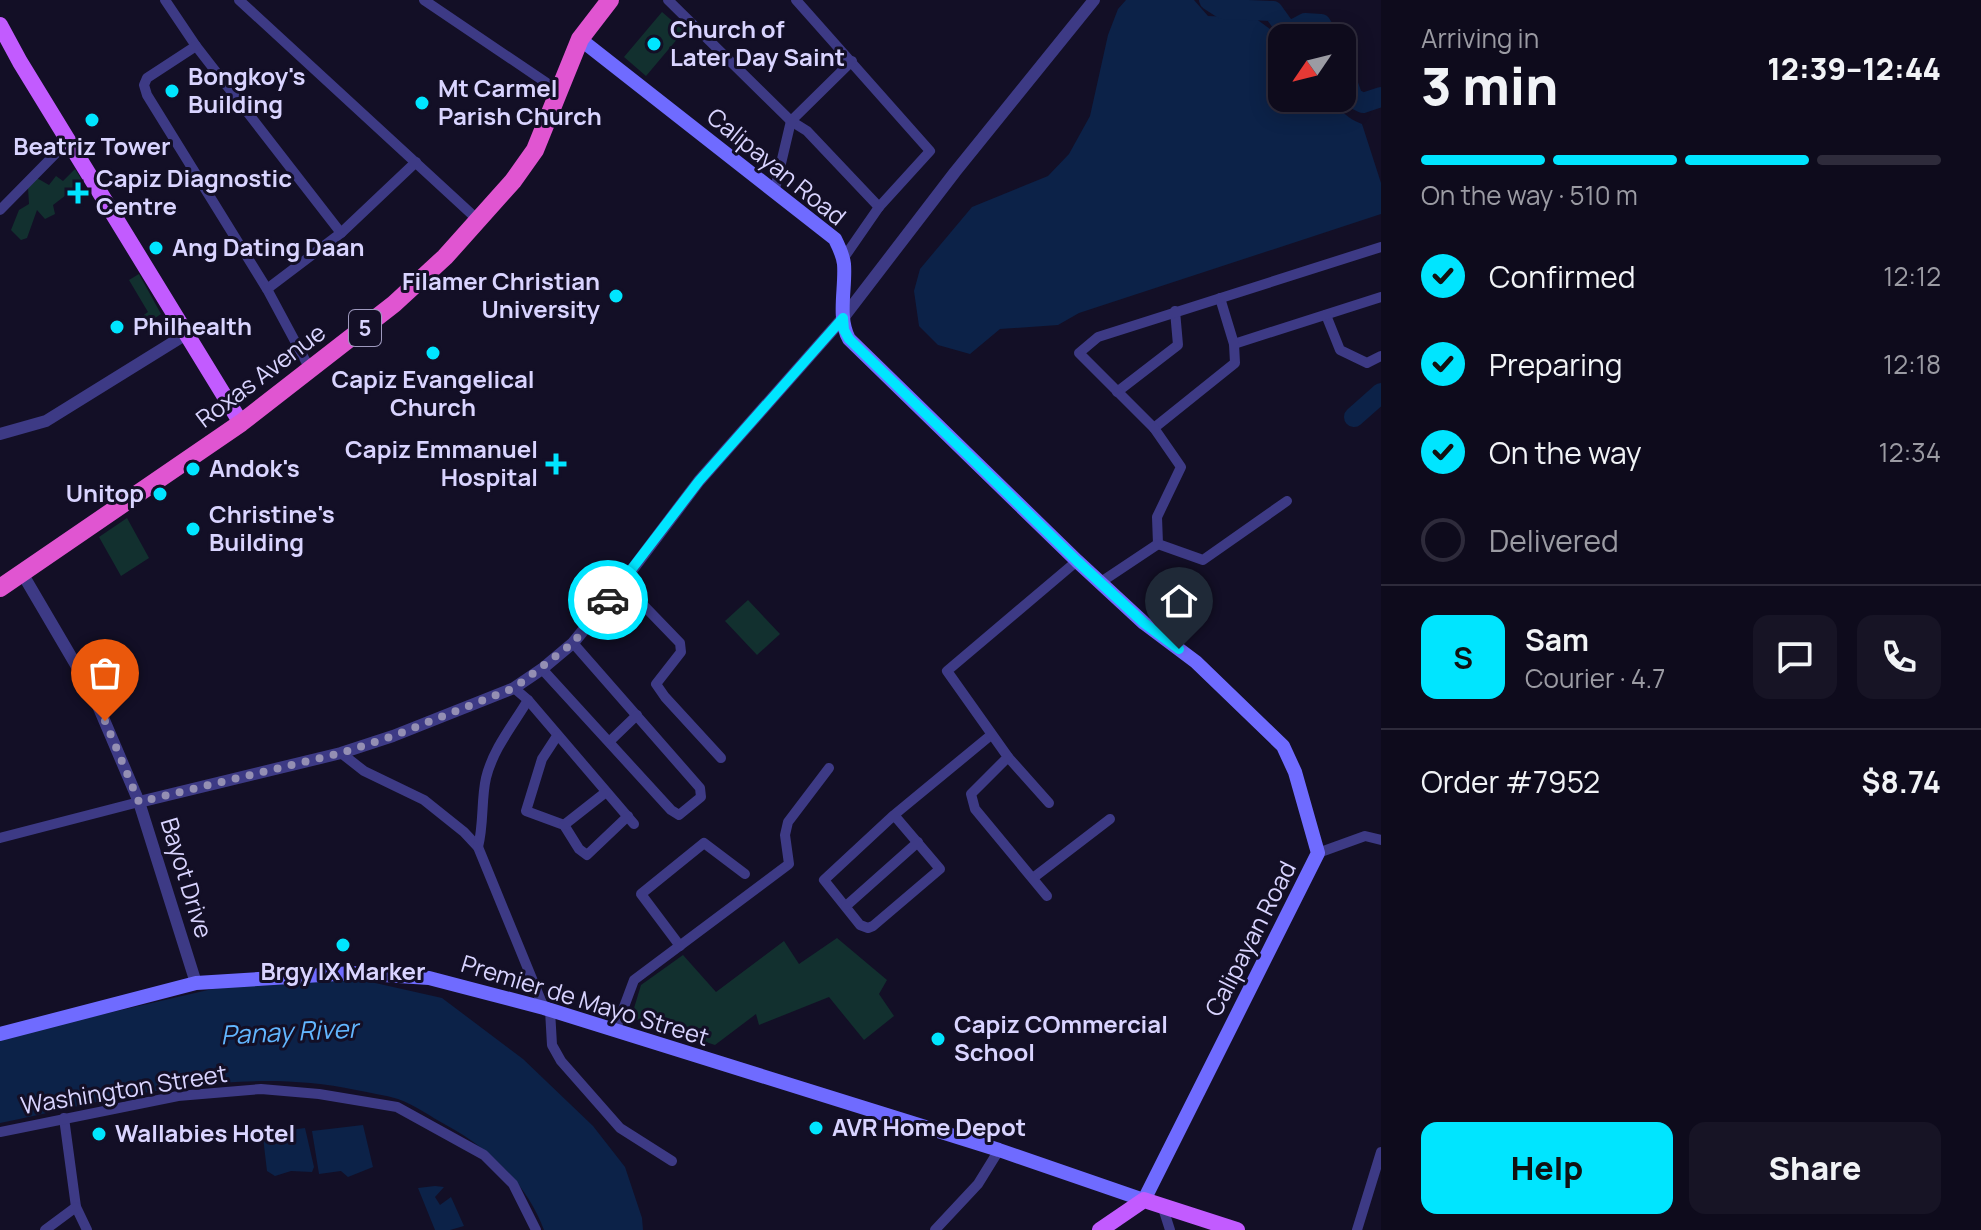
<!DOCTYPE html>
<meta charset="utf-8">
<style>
body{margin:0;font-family:Manrope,sans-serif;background:#171425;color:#f1f3f6;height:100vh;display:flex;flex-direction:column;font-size:30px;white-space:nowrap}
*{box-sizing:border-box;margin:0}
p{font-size:26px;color:#9b9ba3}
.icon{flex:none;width:44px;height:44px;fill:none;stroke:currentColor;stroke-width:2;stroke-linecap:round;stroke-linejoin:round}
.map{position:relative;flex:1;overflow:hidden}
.drawer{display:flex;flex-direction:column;background:#0e0b1c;width:600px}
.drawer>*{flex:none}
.needle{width:52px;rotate:235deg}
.buttons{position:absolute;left:1268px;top:24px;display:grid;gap:16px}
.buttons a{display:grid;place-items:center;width:88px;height:88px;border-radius:16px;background:#0e0b1c;box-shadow:0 4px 20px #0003,0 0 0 2px #2e2b3b;font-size:40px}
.pin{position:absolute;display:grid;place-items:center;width:68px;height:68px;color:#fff;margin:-82px -34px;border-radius:50% 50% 50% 0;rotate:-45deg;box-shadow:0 0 8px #0007}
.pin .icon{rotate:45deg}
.courier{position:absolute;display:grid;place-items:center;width:80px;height:80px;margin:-40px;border:6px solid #00e5ff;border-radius:50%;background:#fff;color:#222;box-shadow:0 2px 10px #0007}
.head em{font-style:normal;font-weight:800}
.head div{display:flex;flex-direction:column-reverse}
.head{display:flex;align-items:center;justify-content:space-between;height:136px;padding:0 40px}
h1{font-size:52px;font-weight:800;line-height:60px}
.bar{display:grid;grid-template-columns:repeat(4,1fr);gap:12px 8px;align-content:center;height:96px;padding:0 40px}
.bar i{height:10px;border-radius:6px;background:#2e2b3b}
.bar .on{background:#00e5ff}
.bar p{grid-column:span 4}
.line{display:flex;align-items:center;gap:20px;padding:0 40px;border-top:2px solid #2e2b3b}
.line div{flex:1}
.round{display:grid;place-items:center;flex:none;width:84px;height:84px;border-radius:16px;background:#171425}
ol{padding:0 40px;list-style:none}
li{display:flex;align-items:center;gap:24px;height:88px}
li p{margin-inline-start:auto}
li .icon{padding:8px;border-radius:50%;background:#00e5ff;color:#111;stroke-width:4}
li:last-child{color:#9b9ba3}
li i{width:44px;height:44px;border:4px solid #2e2b3b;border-radius:50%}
.primary-button{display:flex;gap:16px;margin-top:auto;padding:16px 40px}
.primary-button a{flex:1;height:92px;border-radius:16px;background:#00e5ff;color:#111;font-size:32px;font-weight:800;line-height:92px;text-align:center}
.primary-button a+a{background:#171425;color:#f1f3f6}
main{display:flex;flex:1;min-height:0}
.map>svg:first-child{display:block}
.green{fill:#12302f}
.water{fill:#0c2248}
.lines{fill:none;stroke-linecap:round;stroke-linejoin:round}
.river{stroke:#0c2248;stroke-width:20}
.minor{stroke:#3d3a85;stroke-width:10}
.tertiary{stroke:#3d3a85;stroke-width:12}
.secondary{stroke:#6f6bff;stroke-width:14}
.primary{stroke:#c25bff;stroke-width:16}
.trunk{stroke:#e055d1;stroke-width:18}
.done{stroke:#948fb3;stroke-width:8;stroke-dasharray:0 14.4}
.route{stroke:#00e5ff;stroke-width:10}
.poi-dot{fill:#00e5ff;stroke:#130f26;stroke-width:3}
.labels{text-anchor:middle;stroke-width:6;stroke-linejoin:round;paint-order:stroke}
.shield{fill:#130f26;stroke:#9e99be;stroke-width:2}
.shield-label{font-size:22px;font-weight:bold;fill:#d9d4ff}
.poi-label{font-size:24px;font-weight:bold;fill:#d9d4ff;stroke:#130f26;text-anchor:start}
.street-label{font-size:24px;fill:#d9d4ff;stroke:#130f26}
.water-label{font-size:26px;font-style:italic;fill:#62b6ff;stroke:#130f26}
</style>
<main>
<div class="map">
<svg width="1381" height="1230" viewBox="0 0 1381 1230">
<rect width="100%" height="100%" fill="#130f26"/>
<!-- green -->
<g class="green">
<path d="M662,12L684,31L646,76L624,57Z"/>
<path d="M75,169L83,182L53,205L55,214L45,219L37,210L27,238L21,240L11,230L19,210L29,204L28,188L35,177L49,185L56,176L63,181Z"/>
<path d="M139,274L161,314L138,329L134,322L148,312L129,280Z"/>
<path d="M127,518L149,558L121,576L99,537Z"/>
<path d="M748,600L780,634L757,655L725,621Z"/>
<path d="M837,938L887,980L879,994L894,1016L864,1040L829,997L759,1025L756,1014L715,1045L631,1018L641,985L683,955L716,992L784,941L799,964Z"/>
</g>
<!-- water -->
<g class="water">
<path d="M1126,0H1194L1208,16L1255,18L1282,38V98H1333C1341,112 1347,118 1362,124L1381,183V214L1079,313L1058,325L1000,329L970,354L938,345L919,326L914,291L920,269L972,207L1048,176L1069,154L1090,116L1108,35L1118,9Z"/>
<path d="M353,978L442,998L523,1059L593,1126L625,1167L642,1218L643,1230H544C527,1184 489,1148 446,1125C431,1117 415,1105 398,1099C385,1095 370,1093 356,1090C235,1065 118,1098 0,1123V1038L221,987Z"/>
<path d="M363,1125L373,1167L348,1177L341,1171L319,1174L312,1131Z"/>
<path d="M305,1128L314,1167L312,1172L291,1171L275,1176L267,1171L263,1137L266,1133Z"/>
<path d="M435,1186L444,1187L435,1197L440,1205L451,1197L464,1226L450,1230H435L418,1188Z"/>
</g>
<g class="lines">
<!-- river -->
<g class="river">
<path d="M1209,0L1223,9L1273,11L1288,32L1305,23L1321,24L1329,38"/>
<path d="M1342,67L1353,98L1363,103L1381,97"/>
<path d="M1354,417L1381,393"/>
</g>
<!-- minor -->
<g class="minor">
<path d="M165,0L196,46L341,233"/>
<path d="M239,0L478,220"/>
<path d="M424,0L560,92"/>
<path d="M668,0L791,121L807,131L879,207"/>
<path d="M796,0L930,151L879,207L843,259"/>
<path d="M196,46L147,78L144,85L147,95L267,289L311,371"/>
<path d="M774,193L791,121L852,61"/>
<path d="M0,210L69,140"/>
<path d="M267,289L341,233L416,162"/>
<path d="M1326,315L1340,350L1367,363L1381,356"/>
<path d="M1234,344L1381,297"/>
<path d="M1117,392L1178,345L1175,311"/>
<path d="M1154,428L1235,363L1234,344L1220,298"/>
<path d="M1287,501L1203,560L1158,544L1157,517L1181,467L1154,428L1079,353L1098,337L1381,247"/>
<path d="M1101,582L1158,544"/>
<path d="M622,583L680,643L681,652L656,684L665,697L721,758"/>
<path d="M542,669L671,810L679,815L701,797L700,788L573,643"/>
<path d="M514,688L528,700L634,824"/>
<path d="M557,736L542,759L526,811L564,825L579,849L587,855L628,816"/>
<path d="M610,741L637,715"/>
<path d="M341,753L364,771L424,800L464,832L478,847L544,1008"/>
<path d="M1008,757L1049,803"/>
<path d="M894,815L940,869L873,926L868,928L860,925L824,880L894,815L991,735"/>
<path d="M564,825L606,792"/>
<path d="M0,838L139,802"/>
<path d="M478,847C484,824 481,800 486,778C493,749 513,725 528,700"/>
<path d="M1318,853L1365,836L1381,840"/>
<path d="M1033,878L1110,819"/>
<path d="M1047,896L975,809L971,794L1008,757L947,671L1077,561"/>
<path d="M846,906L918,842"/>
<path d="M680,946L641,894L704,843L745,874"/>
<path d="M550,1010L552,1045L561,1061L620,1128L672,1161"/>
<path d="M615,1031L634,980L789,864L785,835L788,822L829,768"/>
<path d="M64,1118L76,1207L87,1230"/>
<path d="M0,1132L178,1096L261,1089L319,1094L397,1107L484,1155L513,1184L536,1230"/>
<path d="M1162,1205L1170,1230"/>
<path d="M45,1230L76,1207"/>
<path d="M935,1230L978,1184L999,1150"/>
<path d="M1357,1230L1381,1152"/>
</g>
<!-- tertiary -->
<g class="tertiary">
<path d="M0,434L46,421L188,333"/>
<path d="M22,573L93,694L139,802L196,983"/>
<path d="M139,802L341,753L393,736L514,688L542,669L573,643L622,583L699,481L843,318L955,172L1094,0"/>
</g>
<!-- secondary -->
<path class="secondary" d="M0,1034L196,983L353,973L429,978L544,1008L999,1150L1144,1200L1318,853L1295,772L1283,746L1196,662L1144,623L1077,561L849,339C837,317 846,288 844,264C843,255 839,247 835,239L580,39"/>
<!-- primary -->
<g class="primary">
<path d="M0,25L20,62L241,423"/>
<path d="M1100,1230L1144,1200L1237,1230"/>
</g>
<!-- trunk -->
<path class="trunk" d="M0,588L241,423L394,304L445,257L513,181L535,150L580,39L610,0"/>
</g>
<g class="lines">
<!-- done -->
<path class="done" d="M105,721L139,802L341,753L393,736L514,688L573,643L608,600"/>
<!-- route -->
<path class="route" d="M608,600L699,481L843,318L844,330L849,339L1077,561L1144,623L1179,649"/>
</g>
<!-- markers -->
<g class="poi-dot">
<circle cx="654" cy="44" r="8"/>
<circle cx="172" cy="91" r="8"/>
<circle cx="422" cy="103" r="8"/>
<circle cx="92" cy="120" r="8"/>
<path d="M74 181h8v8h8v8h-8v8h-8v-8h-8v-8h8z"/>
<circle cx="156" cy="248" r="8"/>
<circle cx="616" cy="296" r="8"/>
<circle cx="117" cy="327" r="8"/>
<circle cx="433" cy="353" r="8"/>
<path d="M552 452h8v8h8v8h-8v8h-8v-8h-8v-8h8z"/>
<circle cx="193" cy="469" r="8"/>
<circle cx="160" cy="494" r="8"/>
<circle cx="193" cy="529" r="8"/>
<circle cx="343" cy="945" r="8"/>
<circle cx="938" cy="1039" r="8"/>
<circle cx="816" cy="1128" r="8"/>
<circle cx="99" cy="1134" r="8"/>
</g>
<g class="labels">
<!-- shield labels -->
<rect class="shield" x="349" y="310" width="32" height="36" rx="6"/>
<g class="shield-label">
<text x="365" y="336">5</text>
</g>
<!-- poi labels -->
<g class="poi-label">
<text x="670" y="38">Church of<tspan x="670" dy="28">Later Day Saint</tspan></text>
<text x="188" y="85">Bongkoy's<tspan x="188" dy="28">Building</tspan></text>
<text x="438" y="97">Mt Carmel<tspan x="438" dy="28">Parish Church</tspan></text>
<text x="92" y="155" text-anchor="middle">Beatriz Tower</text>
<text x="96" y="187">Capiz Diagnostic<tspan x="96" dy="28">Centre</tspan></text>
<text x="172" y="256">Ang Dating Daan</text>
<text x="600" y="290" text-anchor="end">Filamer Christian<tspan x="600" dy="28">University</tspan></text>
<text x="133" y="335">Philhealth</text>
<text x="433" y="388" text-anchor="middle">Capiz Evangelical<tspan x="433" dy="28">Church</tspan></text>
<text x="538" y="458" text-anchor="end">Capiz Emmanuel<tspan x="538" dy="28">Hospital</tspan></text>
<text x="209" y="477">Andok's</text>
<text x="144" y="502" text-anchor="end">Unitop</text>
<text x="209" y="523">Christine's<tspan x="209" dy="28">Building</tspan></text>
<text x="343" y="980" text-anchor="middle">Brgy IX Marker</text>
<text x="954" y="1033">Capiz COmmercial<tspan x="954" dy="28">School</tspan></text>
<text x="832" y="1136">AVR Home Depot</text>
<text x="115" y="1142">Wallabies Hotel</text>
</g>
<!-- street labels -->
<g class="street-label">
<text transform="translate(776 167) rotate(39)" y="8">Calipayan Road</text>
<text transform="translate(261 376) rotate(-37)" y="8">Roxas Avenue</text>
<text transform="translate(186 878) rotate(73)" y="8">Bayot Drive</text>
<text transform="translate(1251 939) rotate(-63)" y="8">Calipayan Road</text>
<text transform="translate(585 1001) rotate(17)" y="8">Premier de Mayo Street</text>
<text transform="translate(124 1090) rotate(-9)" y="8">Washington Street</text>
</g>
<!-- water labels -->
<g class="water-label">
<text transform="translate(289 1032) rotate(-3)" y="9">Panay River</text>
</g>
</g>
</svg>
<div class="buttons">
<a><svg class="needle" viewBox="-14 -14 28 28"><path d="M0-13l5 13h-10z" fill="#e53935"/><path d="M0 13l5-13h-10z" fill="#9b9ba3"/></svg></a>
</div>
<div class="pin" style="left:105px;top:721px;background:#ea580c"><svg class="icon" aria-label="bag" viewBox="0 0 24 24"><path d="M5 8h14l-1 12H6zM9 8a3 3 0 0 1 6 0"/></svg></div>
<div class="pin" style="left:1179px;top:649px;background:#1f2937"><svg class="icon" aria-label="home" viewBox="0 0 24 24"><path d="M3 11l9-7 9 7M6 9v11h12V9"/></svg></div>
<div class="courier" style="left:608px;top:600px"><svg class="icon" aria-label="car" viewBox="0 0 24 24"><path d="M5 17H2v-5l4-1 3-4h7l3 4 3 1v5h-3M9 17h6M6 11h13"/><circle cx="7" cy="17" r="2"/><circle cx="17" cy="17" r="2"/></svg></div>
</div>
<section class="drawer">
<div class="head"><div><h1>3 min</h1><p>Arriving in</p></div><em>12:39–12:44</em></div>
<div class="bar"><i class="on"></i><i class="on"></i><i class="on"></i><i></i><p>On the way · 510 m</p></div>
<ol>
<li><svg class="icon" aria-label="check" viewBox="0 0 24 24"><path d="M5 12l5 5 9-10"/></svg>Confirmed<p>12:12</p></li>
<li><svg class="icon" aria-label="check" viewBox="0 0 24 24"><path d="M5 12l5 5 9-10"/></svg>Preparing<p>12:18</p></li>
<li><svg class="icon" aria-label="check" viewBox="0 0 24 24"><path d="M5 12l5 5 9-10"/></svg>On the way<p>12:34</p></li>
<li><i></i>Delivered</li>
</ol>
<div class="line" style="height:144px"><b class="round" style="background:#00e5ff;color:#111">S</b><div><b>Sam</b><p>Courier · 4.7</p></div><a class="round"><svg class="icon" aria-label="chat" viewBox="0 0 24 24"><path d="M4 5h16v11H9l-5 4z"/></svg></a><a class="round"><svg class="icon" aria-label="phone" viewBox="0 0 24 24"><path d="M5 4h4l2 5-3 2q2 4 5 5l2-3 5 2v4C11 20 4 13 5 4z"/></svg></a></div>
<div class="line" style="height:104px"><div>Order #7952</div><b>$8.74</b></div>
<div class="primary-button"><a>Help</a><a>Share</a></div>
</section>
</main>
